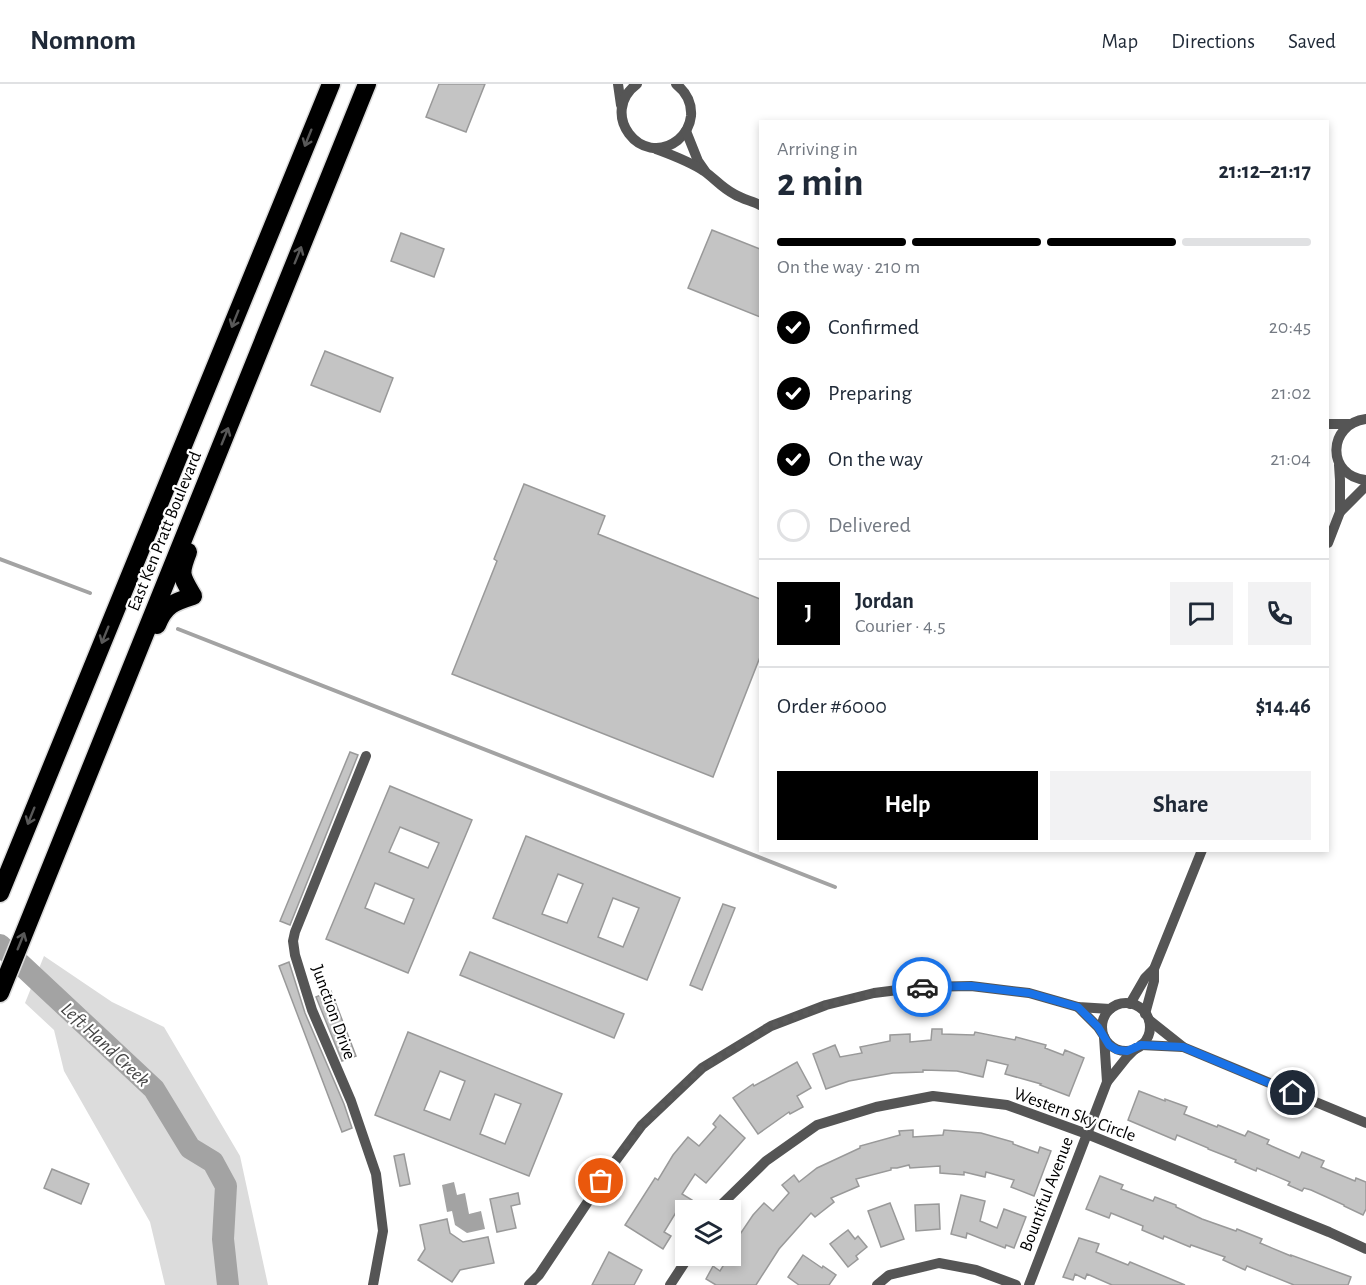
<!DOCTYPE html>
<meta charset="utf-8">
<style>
body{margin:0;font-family:"Alegreya Sans",sans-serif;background:#f2f2f3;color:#1f2937;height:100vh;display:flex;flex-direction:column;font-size:22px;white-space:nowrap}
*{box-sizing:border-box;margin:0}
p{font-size:20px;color:#747a83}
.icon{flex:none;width:33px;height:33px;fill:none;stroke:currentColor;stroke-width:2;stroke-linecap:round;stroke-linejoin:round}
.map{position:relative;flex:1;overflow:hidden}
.sheet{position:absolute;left:759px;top:36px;width:570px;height:732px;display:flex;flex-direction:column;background:#fff;border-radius:0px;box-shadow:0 3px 9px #0003}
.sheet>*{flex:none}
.buttons{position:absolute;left:675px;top:1116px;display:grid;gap:12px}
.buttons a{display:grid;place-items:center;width:66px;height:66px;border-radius:0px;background:#fff;box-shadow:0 3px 9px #0003;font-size:30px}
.pin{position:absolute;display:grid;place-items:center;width:51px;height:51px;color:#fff;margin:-26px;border:3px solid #fff;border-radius:50%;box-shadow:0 2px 6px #0007}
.courier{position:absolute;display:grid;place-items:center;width:60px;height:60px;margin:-30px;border:4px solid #1a73e8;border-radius:50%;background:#fff;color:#222;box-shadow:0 2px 8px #0007}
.headline em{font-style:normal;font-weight:700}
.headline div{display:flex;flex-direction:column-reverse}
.headline{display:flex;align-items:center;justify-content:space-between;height:102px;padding:0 18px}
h1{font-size:39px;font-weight:700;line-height:45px}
.bar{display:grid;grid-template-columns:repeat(4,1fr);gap:9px 6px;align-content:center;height:72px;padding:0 18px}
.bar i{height:8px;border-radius:4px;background:#e0e1e3}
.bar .on{background:#000}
.bar p{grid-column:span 4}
.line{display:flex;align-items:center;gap:15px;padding:0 18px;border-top:2px solid #e0e1e3}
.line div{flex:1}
.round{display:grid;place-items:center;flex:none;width:63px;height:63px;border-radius:0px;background:#f2f2f3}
ol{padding:0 18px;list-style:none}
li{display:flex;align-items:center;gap:18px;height:66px}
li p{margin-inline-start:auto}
li .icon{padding:6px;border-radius:50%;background:#000;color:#fff;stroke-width:4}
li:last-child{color:#747a83}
li i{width:33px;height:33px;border:3px solid #e0e1e3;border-radius:50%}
.primary-button{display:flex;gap:12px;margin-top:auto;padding:12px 18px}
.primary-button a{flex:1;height:69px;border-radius:0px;background:#000;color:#fff;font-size:24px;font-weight:700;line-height:69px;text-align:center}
.primary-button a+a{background:#f2f2f3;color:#1f2937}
header{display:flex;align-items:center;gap:36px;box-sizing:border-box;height:84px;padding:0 30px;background:#fff;border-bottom:2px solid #e0e1e3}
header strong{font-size:28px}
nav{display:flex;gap:33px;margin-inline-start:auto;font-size:21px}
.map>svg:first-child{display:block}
.green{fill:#dcdcdc}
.water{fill:#a3a3a3}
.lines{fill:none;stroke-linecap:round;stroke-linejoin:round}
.stream{stroke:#a3a3a3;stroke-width:4}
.river{stroke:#a3a3a3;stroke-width:22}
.building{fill:#c4c4c4;stroke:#999;stroke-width:1.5;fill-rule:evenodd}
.highway-casing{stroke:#dbdbdb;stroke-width:21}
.street{stroke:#555;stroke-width:10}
.highway{stroke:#000;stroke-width:18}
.oneway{stroke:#595959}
.done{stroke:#595959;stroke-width:6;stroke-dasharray:0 10.8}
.route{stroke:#1a73e8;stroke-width:8}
.labels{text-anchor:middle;stroke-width:4.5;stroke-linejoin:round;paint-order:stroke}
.street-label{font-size:18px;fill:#000;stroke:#fff}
.water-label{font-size:20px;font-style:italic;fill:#444;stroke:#fff}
</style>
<header>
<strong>Nomnom</strong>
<nav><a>Map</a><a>Directions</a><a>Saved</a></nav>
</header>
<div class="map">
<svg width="1366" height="1201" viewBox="0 0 1366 1201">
<rect width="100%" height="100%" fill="#fff"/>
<!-- green -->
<path class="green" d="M44,872L112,918L164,943L240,1072L268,1201H165L150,1138L64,987L54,946L25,919Z"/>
<!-- water -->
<path class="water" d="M454,1098L457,1111L465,1109L469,1130L481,1127L485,1145L467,1149L455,1141L452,1127L447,1128L442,1101Z"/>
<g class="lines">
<!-- stream -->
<g class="stream">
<path d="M0,475L90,509"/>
<path d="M178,545L835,803"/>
</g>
<!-- river -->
<path class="river" d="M0,861L154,1005L190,1064L213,1078L226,1102L223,1155L228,1201"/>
</g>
<!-- building -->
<g class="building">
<path d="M439,0H485L466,48L426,33Z"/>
<path d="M712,146L760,165V233L688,204Z"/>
<path d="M401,149L444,165L434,193L391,177Z"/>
<path d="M325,267L393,294L380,328L311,301Z"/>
<path d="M524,400L605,432L598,450L760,515V573L713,693L452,590L497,477L494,475Z"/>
<path d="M350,668L358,671L290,841L280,837Z"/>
<path d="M390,702L472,736L408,889L326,855ZM400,743L439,759L428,784L389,768ZM375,799L414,815L404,840L365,824Z"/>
<path d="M526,752L680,814L647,896L493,834ZM558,790L583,800L567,839L542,830ZM613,814L639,824L623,863L598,853Z"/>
<path d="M723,820L735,824L702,906L690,901Z"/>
<path d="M470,868L624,930L614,954L460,891Z"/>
<path d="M289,878L305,929L344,1020L352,1044L342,1048L279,882Z"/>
<path d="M331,907L356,972L342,977L316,913Z"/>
<path d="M932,945H942V950L974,951L975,948L1015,956L1016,953L1046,961L1045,964L1063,971L1065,966L1084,974L1069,1012L1040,1001L1041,1000L1005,990L1008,981L987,976L983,993L957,987L923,986V988L893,989L849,997L826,1005L813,970L835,961L840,973L862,969L860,963L890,957V951L910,950V958L931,956Z"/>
<path d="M408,948L562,1010L529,1092L375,1031ZM440,987L465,997L450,1036L424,1026ZM495,1010L521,1020L505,1060L480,1050Z"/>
<path d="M797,978L811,1004L797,1012L803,1023L790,1030L789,1028L758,1050L733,1014L753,1000L754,1002Z"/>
<path d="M1139,1007L1165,1017V1015L1187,1023L1184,1030L1217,1043L1218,1041L1245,1052L1248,1047L1269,1056L1267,1060L1299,1074L1302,1068L1324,1077L1321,1083L1355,1097L1356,1094L1366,1098V1125L1363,1131L1344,1122V1121L1311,1106L1304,1104L1302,1107L1288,1101L1290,1098L1257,1084L1256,1087L1235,1078L1236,1076L1208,1065V1064L1177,1051L1175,1056L1128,1036Z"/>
<path d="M720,1031L745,1054L706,1099L695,1090L682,1110L692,1116L685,1129L678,1125L664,1148L671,1152L663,1165L625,1141L655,1094L658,1096L673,1071L688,1053L699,1062L716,1043L713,1040Z"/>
<path d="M913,1046V1053L943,1051L944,1046L981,1049L1013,1058V1060L1038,1069L1040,1063L1051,1067L1034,1112L1011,1103L1014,1096L986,1088L985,1093L964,1088V1091L940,1089V1082L910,1084L909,1081L897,1084H891V1086L856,1095L859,1102L831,1114L834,1118L815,1133L811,1129L779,1165L756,1201H716L706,1195L713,1182L720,1187L729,1172H730V1165L753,1131L764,1119L773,1127L789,1109L782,1101L794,1091L799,1098L817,1084L860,1064V1062L900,1051L899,1047Z"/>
<path d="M404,1070L410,1100L400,1102L394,1072Z"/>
<path d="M52,1085L89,1100L81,1120L44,1104Z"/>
<path d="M1100,1092L1123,1101L1121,1105L1153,1117L1155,1113L1176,1121V1123L1202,1135L1236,1147L1237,1145L1262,1155L1260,1159L1291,1172V1171L1351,1193L1348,1201H1294L1247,1182L1245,1186L1223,1176L1225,1173L1191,1161L1190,1163L1164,1152L1163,1155L1142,1146L1143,1142L1111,1129L1109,1134L1086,1125Z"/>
<path d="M518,1109L520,1120L511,1122L516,1144L497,1148L490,1115Z"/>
<path d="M961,1111L985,1117L980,1137L997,1144L1004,1125L1026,1133L1014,1164L1006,1161L1005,1164L967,1149L966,1154L951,1150Z"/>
<path d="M890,1119L904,1155L881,1163L868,1127Z"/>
<path d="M939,1120L940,1145L916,1147L915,1121Z"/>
<path d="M447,1135L450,1149L463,1158L488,1153L494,1179L460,1186L452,1198L418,1176L425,1165L420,1141Z"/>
<path d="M848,1146L855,1155L858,1152L867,1163L856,1172L858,1175L848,1183L830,1160Z"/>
<path d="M1079,1154L1099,1160L1096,1168L1128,1181L1130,1178L1185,1201H1112L1087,1190L1085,1195L1075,1190L1073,1196L1063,1193Z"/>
<path d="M609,1168L642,1186L634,1201H592Z"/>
<path d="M803,1171L822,1184L823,1182L836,1191L829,1201H799L788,1193Z"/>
</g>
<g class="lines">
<!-- highway casing -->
<g class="highway-casing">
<g id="highway">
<path d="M157,541C165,521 174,518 193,512C181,491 179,491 188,468"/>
<path d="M0,809L331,0"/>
<path d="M0,909L367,0"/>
</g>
</g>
<!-- street -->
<g class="street">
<path d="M618,0L621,21"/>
<path d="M637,0C598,29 641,85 678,56C685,50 690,41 691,32C692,19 686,8 676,0"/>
<path d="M686,47L698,77L705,87"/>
<path d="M656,65C672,71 689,77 704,87C714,94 722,104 734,110C742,115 752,117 760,121"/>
<path d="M1366,335C1327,340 1326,392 1366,396"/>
<path d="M1328,340H1349"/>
<path d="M1340,428L1366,402"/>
<path d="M1328,459L1340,428V396L1339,381"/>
<path d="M366,672L295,848L293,857L295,871L312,926L351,1017L376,1090L383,1147L373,1201"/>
<circle cx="1126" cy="943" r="24"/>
<path d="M1130,920L1145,894L1154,885L1202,766"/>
<path d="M1078,923L1098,943L1102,949"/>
<path d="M1145,930L1154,897V885"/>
<path d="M1149,936L1183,963L1366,1039"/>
<path d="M1104,953L1107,998"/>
<path d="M1141,961L1183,963"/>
<path d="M719,1126L723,1119L766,1077L817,1041L876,1023L933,1012L1007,1021L1087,1050L1329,1148L1366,1165"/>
<path d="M529,1201L539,1191L611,1083L642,1041L702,984L771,942L826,921L874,909L922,903L971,902L1029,909L1078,923L1110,925"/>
<path d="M670,1201L689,1172"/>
<path d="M877,1201L889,1191L939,1179L976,1186L1016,1201"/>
<path d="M1029,1201L1107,998L1127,973L1136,964"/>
</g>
<!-- highway -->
<use href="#highway" class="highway"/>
</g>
<!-- one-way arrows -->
<defs><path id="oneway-shaft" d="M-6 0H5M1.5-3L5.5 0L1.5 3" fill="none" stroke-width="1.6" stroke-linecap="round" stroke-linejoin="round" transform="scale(1.5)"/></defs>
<g class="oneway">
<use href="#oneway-shaft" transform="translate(308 54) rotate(112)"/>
<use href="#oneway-shaft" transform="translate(298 171) rotate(-68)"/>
<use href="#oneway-shaft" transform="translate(235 235) rotate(112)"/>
<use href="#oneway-shaft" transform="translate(225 352) rotate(-68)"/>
<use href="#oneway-shaft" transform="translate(105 551) rotate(112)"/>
<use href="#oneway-shaft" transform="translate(31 732) rotate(112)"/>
<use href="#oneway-shaft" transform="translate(21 857) rotate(-68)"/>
</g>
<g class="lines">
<!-- done -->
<path class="done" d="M601,1097L642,1041L702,984L771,942L826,921L874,909L922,903"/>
<!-- route -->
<path class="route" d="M922,903L971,902L1029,909L1078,923L1098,943L1109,961L1117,966L1127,967L1141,961L1183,963L1293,1009"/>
</g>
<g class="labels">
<!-- street labels -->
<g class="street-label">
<text transform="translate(164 447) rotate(-68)" y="6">East Ken Pratt Boulevard</text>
<text transform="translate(334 928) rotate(70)" y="6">Junction Drive</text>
<text transform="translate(1075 1030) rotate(20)" y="6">Western Sky Circle</text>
<text transform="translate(1046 1110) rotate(-69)" y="6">Bountiful Avenue</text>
</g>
<!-- water labels -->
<g class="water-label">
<text transform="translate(106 960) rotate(43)" y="7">Left Hand Creek</text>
</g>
</g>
</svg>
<div class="buttons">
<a><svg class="icon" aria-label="layers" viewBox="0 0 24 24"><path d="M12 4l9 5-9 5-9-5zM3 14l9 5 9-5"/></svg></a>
</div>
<div class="pin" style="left:601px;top:1097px;background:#ea580c"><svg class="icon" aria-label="bag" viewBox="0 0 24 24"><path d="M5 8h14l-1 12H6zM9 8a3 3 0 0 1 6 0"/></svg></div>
<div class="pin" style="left:1293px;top:1009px;background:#1f2937"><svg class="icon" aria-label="home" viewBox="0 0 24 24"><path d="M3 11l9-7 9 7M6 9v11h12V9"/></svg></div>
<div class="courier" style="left:922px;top:903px"><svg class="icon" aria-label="car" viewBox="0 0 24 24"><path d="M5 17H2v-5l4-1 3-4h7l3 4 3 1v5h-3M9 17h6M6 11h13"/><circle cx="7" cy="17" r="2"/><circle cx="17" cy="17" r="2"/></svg></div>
<section class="sheet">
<div class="headline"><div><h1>2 min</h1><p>Arriving in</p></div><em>21:12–21:17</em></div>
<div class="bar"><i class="on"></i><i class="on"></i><i class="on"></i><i></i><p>On the way · 210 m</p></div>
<ol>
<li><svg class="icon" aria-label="check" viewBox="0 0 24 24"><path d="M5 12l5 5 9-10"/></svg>Confirmed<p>20:45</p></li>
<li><svg class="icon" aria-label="check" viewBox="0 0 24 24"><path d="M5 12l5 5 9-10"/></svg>Preparing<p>21:02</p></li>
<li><svg class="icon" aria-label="check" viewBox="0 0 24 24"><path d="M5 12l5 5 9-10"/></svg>On the way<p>21:04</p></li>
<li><i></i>Delivered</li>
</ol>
<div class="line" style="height:108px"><b class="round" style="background:#000;color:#fff">J</b><div><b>Jordan</b><p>Courier · 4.5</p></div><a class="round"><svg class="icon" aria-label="chat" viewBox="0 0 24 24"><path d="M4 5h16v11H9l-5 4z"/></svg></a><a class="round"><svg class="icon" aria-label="phone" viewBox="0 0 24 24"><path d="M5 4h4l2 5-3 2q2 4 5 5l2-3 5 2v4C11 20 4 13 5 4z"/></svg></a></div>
<div class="line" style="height:78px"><div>Order #6000</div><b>$14.46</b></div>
<div class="primary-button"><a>Help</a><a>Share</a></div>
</section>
</div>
